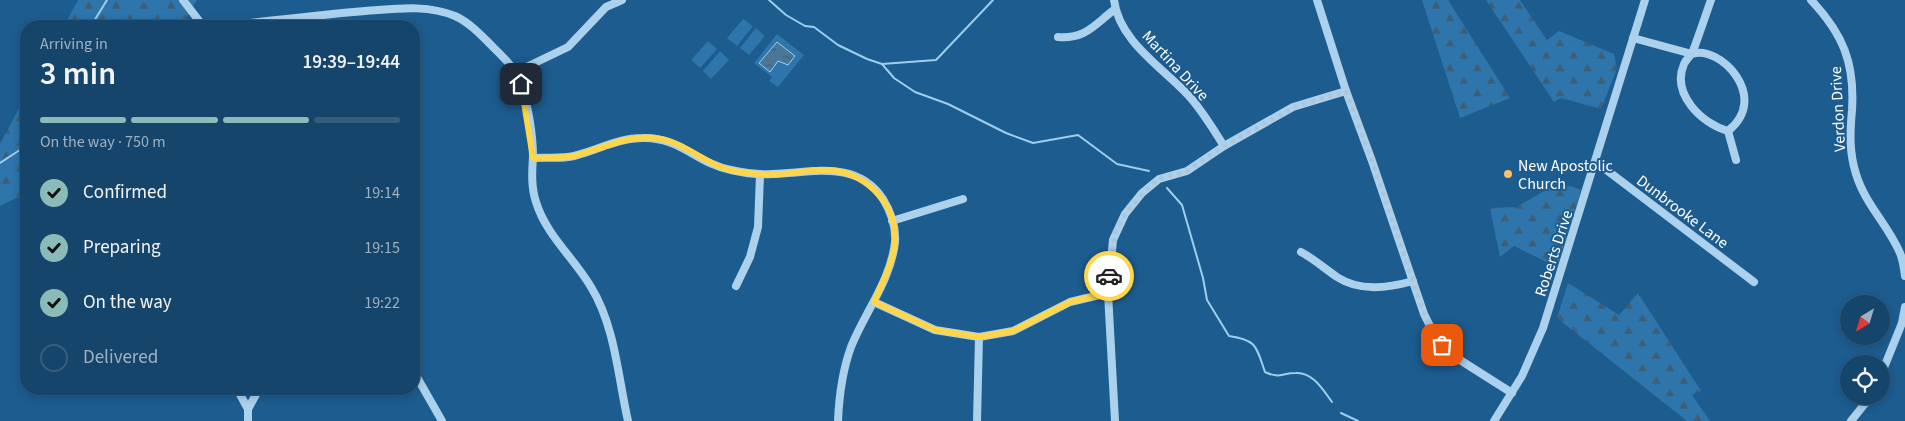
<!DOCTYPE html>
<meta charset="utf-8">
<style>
body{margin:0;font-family:"Source Sans 3",sans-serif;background:#1f4c71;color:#f1f3f6;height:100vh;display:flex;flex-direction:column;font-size:19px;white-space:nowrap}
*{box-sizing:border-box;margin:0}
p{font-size:16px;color:#9eb1c1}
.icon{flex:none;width:28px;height:28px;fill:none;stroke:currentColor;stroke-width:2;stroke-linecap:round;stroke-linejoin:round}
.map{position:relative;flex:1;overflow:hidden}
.details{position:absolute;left:20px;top:20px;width:400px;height:375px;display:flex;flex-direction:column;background:#16456b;border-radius:20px;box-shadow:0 2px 8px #0003,0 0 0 1px #355d7e}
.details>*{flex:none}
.needle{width:32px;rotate:218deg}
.buttons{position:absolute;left:1840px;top:295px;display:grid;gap:10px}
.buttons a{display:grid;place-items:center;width:50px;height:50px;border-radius:50%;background:#16456b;box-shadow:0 2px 8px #0003,0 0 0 1px #355d7e;font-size:25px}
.pin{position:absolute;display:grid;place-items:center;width:42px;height:42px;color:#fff;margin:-21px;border-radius:10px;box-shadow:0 2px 8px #0006}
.courier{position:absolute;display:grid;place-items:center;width:50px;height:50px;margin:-25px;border:4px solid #ffd54a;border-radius:50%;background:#fff;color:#222;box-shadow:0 1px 6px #0007}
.overview em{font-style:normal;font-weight:600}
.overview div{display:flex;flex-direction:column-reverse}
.overview{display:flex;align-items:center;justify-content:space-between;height:85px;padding:0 20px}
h1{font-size:32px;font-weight:600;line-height:38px}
.bar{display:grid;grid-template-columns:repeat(4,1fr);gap:8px 5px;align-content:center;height:60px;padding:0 20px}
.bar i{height:6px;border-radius:4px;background:#355d7e}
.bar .selected{background:#8bbbb9}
.bar p{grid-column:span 4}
ol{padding:0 20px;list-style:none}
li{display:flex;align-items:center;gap:15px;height:55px}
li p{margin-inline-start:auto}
li .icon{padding:5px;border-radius:50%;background:#8bbbb9;color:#111;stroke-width:4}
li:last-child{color:#9eb1c1}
li i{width:28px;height:28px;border:2px solid #355d7e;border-radius:50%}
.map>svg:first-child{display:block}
.forest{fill:url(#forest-firs)}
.pitch{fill:#2d75aa}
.water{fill:url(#water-ripples);stroke:#9eceef}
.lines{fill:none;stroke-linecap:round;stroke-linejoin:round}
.stream{stroke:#9eceef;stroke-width:2}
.minor{stroke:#abd1ed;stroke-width:8}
.done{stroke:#b0c6d8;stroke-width:5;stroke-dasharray:0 9}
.route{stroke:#ffd54a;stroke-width:6}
.poi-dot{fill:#fdc069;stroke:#1d5c8f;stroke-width:2}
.labels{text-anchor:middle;stroke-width:4;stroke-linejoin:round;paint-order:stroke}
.street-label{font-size:16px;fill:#fff;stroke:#1d5c8f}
.poi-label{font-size:16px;fill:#fff;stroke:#1d5c8f;text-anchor:start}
</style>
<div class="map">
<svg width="1905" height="421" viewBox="0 0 1905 421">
<defs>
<pattern id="forest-firs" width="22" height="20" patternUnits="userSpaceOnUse" patternTransform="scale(1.25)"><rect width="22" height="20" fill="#2d75aa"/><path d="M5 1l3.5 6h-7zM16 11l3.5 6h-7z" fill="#3e5e76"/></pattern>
<pattern id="water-ripples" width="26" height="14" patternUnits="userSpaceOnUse" patternTransform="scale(1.25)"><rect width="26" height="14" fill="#49779a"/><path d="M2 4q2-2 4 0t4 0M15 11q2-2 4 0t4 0" fill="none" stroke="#4b5f6f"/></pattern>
</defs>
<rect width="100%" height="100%" fill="#1d5c8f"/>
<!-- forest -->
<g class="forest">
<path d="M78,0H197L181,26H64Z"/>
<path d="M1422,0H1448L1510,98L1460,118Z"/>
<path d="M1486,0H1520L1547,40L1559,31L1614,54L1617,69L1601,109L1561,98L1554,102Z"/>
<path d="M26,95V193L0,206V144Z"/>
<path d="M1571,186L1581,190L1557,267L1514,246L1500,257L1490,208L1516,207L1551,187Z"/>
<path d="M1568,283L1619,315L1638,293L1701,391L1692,395L1710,421H1687L1557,318Z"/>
</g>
<!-- pitch -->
<g class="pitch">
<path d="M743,19L753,26L737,46L727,38Z"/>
<path d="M756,28L765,36L749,55L740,48Z"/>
<path d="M777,34L804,55L778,87L769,81L772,77L754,63Z"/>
<path d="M708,41L717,49L700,68L691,60Z"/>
<path d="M720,51L729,60L711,79L703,71Z"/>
</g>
<!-- water -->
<path class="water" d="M777,42L795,56L788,65L778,61L770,72L759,63Z"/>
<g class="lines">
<!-- stream -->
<g class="stream">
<path d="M769,0L786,15L805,26L814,27L838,45L867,59L882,64L936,60L993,0"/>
<path d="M91,26L107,0"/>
<path d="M882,64L894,78L915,92L948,104L1006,133L1033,143L1078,135L1117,164L1149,171"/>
<path d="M0,163L26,146"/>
<path d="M1167,188L1182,205L1203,278L1207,300L1229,336C1257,340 1256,346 1265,372C1280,379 1281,373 1296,373C1313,372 1323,390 1332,402"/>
<path d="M1341,413L1358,421"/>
</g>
<!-- minor -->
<g class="minor">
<path d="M183,0L203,26"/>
<path d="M1114,0C1119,41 1162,67 1188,95C1202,110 1213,129 1224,146"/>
<path d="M1317,0L1346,91L1372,161L1424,314L1435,336L1449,353L1512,393"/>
<path d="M1811,0C1843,34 1855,63 1852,110C1850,132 1849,152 1856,174C1865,204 1888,225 1900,253C1903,260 1904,268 1905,276"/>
<path d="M222,26C270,21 317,15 365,11C395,9 426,4 455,16C469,22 482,36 493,47C503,57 515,68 520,82C528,104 533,134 533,157C532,172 531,187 536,202C546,235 574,258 591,287C615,326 618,377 628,421"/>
<path d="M1058,37C1086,39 1094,25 1115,9"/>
<path d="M1633,38L1692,54C1719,44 1771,97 1728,131C1702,124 1671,94 1684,64C1686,59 1691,56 1693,51C1699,35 1705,17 1711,0"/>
<path d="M516,72L568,47L606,7L622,0"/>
<path d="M1728,131L1736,160"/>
<path d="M533,158C546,157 561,159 574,156C598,150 618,138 643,138C680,137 698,164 731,170C744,173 758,175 772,174C812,173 857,159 883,199C891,212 896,227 895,242C891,280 865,312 851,347C843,369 839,397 838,421"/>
<path d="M1596,162L1754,282"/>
<path d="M892,221L963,199"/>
<path d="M1301,252C1314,259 1324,268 1337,277C1360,292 1388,288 1413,281"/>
<path d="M736,286L750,257L758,227L760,175"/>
<path d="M874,302L935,330L979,337L1013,331L1070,302L1108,293"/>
<path d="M414,372L442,421"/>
<path d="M1881,375L1902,323L1905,307"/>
<path d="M237,389L248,409"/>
<path d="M248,421V409L259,389"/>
<path d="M977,421L979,337"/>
<path d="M1115,421L1108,293L1113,240L1125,214L1142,193L1159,179L1187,171L1224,146L1293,107L1346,91"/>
<path d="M1494,421L1522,376L1543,328L1645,0"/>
<path d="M1851,421L1871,396"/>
</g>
</g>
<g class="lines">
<!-- done -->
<path class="done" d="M1109,276L1115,232L1125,214L1150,186L1158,179L1187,171L1224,146L1294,107L1346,91L1372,161L1424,314L1442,345"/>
<!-- route -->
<path class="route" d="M521,84L533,158C546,157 561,159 574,156C602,149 625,135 655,138C681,141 699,159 723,168C733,172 746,173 757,174C779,177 802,170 824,170C863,170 897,201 895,242C893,263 882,283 874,302L935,330L979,337L1013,331L1070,302L1108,293L1109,276"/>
</g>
<!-- markers -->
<circle class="poi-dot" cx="1508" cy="174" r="5"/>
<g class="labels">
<!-- street labels -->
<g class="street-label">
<text transform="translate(1176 65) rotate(47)" y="6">Martina Drive</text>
<text transform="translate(1837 109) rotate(-93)" y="6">Verdon Drive</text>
<text transform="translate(1683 211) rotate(37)" y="6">Dunbrooke Lane</text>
<text transform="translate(1553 253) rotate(-72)" y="6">Roberts Drive</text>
</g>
<!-- poi labels -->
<g class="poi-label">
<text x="1518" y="171">New Apostolic<tspan x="1518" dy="18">Church</tspan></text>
</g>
</g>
</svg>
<div class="buttons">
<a><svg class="needle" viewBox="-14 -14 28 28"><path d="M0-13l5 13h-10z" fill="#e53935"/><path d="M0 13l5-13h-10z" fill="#9eb1c1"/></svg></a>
<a><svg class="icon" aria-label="locate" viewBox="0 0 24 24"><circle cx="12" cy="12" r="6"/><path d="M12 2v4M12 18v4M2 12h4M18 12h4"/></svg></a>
</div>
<div class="pin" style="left:1442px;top:345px;background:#ea580c"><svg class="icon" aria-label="bag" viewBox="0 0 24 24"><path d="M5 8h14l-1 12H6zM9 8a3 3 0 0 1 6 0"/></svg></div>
<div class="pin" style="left:521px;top:84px;background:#1f2937"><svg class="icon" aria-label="home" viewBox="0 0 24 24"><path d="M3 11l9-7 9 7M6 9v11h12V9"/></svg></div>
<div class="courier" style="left:1109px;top:276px"><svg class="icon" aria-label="car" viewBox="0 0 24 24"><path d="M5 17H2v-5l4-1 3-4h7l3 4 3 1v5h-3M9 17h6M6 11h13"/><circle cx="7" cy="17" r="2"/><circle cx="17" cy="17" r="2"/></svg></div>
<section class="details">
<div class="overview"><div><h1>3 min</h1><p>Arriving in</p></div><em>19:39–19:44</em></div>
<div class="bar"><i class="selected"></i><i class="selected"></i><i class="selected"></i><i></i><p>On the way · 750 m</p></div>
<ol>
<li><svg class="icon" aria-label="check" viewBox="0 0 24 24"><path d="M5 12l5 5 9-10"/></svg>Confirmed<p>19:14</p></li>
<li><svg class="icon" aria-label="check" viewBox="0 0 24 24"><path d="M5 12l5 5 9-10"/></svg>Preparing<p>19:15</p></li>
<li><svg class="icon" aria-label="check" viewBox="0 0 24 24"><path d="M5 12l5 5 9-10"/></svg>On the way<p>19:22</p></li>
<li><i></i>Delivered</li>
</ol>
</section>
</div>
